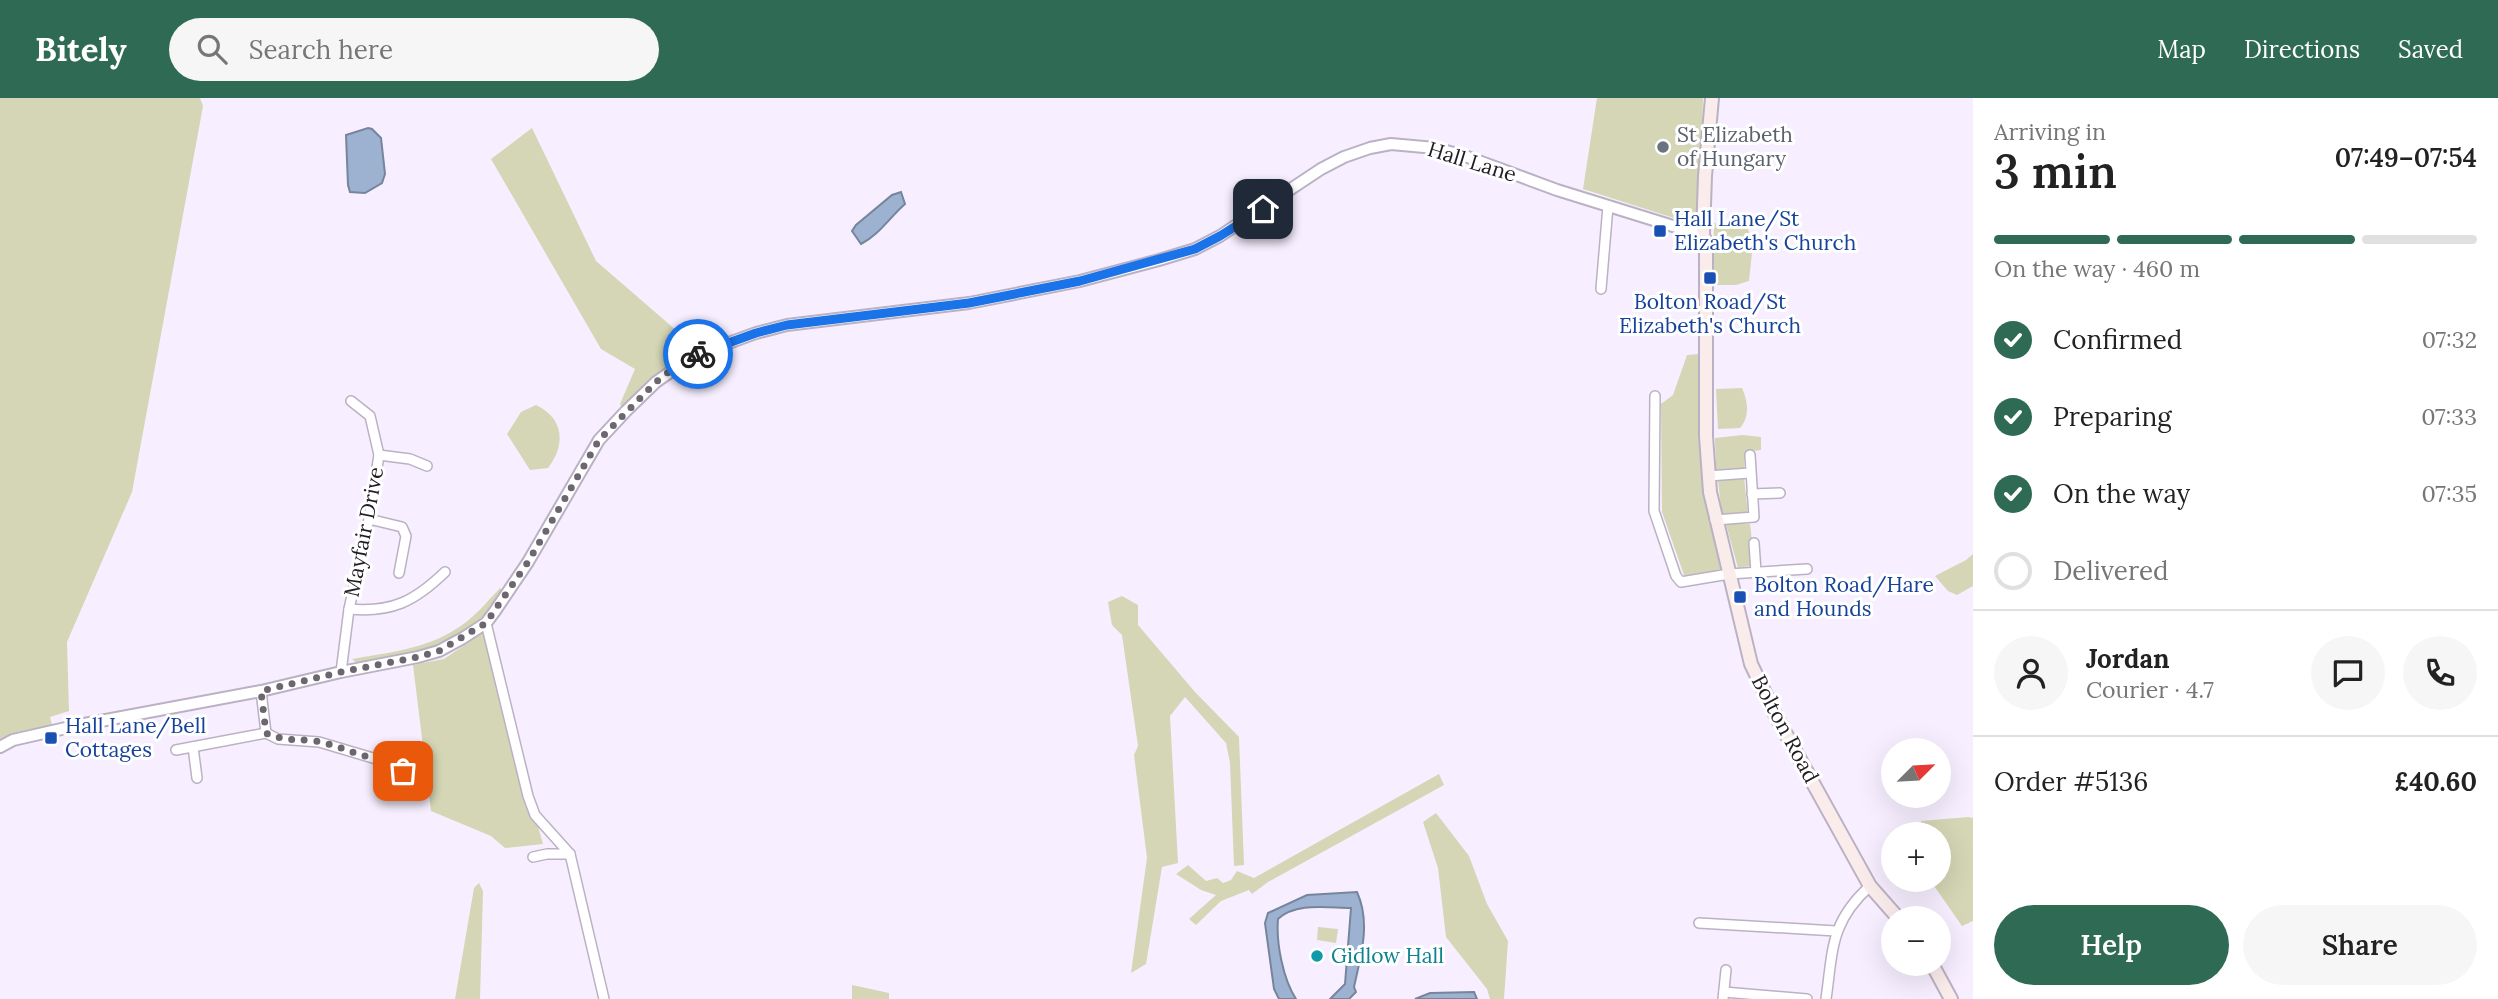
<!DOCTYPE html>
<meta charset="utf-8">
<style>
body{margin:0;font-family:Lora,serif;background:#f6f6f6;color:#222;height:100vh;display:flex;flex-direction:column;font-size:26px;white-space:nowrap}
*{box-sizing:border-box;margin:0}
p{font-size:23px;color:#767676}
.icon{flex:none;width:38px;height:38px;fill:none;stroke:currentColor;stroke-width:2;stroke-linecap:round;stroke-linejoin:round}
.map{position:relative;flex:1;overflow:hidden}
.drawer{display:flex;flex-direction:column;background:#fff;width:525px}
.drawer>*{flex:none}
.needle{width:46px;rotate:66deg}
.controls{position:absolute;left:1881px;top:640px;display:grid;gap:14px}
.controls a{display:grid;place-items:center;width:70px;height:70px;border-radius:50%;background:#fff;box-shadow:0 7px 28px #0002;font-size:35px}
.pin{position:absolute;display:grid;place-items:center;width:60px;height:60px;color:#fff;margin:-30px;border-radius:14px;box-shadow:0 4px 10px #0006}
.courier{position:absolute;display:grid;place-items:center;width:70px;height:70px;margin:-35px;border:5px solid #1a73e8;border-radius:50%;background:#fff;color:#222;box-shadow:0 2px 9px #0007}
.head em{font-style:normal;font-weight:600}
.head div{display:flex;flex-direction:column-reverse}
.head{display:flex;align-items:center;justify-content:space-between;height:119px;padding:0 21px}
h1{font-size:46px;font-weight:600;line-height:52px}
.bar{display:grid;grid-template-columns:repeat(4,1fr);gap:10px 7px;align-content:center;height:84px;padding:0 21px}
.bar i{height:9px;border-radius:5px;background:#e0e0e0}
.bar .selected{background:#2f6a54}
.bar p{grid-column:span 4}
.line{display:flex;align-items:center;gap:18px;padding:0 21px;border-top:2px solid #e0e0e0}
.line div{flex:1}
.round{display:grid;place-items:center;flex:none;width:74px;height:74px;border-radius:37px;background:#f6f6f6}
ol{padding:0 21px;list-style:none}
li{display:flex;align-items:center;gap:21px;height:77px}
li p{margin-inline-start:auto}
li .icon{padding:7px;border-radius:50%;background:#2f6a54;color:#fff;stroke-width:4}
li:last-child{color:#767676}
li i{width:38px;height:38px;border:4px solid #e0e0e0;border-radius:50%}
.action{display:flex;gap:14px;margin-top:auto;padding:14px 21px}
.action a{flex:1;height:80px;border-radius:42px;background:#2f6a54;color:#fff;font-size:28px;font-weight:600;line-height:80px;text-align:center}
.action a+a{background:#f6f6f6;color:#222}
header{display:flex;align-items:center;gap:42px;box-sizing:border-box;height:98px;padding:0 35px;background:#2f6a54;color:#fff}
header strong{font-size:33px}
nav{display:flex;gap:38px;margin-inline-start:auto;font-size:24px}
.search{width:490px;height:63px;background:#f6f6f6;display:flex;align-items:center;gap:18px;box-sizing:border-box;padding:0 24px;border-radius:38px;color:#767676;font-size:26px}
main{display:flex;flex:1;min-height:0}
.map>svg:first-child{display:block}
.green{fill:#d4d6b5}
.water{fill:#9cb2d0;stroke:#77859c;stroke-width:2}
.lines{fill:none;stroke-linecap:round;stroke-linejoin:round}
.minor-casing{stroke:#bbb1c4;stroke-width:12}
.tertiary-casing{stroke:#bbb1c4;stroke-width:14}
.secondary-casing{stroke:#bbb1c4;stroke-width:16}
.minor{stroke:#fff;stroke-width:9}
.tertiary{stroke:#fff;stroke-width:10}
.secondary{stroke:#fbecec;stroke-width:12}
.done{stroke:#6b6670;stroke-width:7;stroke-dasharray:0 12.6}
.route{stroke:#1a73e8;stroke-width:9}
.worship-dot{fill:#6b7280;stroke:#fff;stroke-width:2.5}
.transit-dot{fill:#1a4fb4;stroke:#fff;stroke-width:2.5}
.culture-dot{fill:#0f9aa8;stroke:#fff;stroke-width:2.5}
.labels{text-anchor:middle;stroke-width:6;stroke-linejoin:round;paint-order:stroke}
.worship-label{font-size:21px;fill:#5b616d;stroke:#fff;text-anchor:start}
.street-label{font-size:21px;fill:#201c23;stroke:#fff}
.transit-label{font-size:21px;fill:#164399;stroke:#fff;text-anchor:start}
.culture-label{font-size:21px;fill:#0d838f;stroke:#fff;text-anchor:start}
</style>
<header>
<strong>Bitely</strong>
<div class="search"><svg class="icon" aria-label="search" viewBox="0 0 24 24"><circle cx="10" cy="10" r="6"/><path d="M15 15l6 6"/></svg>Search here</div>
<nav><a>Map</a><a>Directions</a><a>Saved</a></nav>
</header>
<main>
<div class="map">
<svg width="1973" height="901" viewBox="0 0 1973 901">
<rect width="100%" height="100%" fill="#f7efff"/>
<!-- green -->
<g class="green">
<path d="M0,0H200L203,8L132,394L67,544L69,613L50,619L52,627L17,634L0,642Z"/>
<path d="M1597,0H1703L1699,128L1583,91Z"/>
<path d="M532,30L596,163L692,246L694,253L658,275L622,310L620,306L635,271L601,251L491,61Z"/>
<path d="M1714,125L1748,131L1753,145L1749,183L1736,187H1713Z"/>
<path d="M1699,256V325L1702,363L1723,470L1693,480L1684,477L1662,414L1661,306L1673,297L1687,257Z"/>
<path d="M1742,290C1748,304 1750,318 1740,330L1718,331L1716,291Z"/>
<path d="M536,307C564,320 566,347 548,370L530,372L507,336L521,314Z"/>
<path d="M1742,337L1761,339V352L1745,354L1744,372L1716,373L1715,340Z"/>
<path d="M1744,379L1748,417L1722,420L1718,382Z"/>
<path d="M1726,426H1750L1755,467L1738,470Z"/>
<path d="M1973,456V488L1957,497L1948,493L1935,478L1966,462Z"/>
<path d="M500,490L505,494L472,530L442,547L359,567L352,561C386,555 426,551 456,531C473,521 486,505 500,490Z"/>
<path d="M1122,498L1138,507V527L1195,594L1239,639L1244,767L1234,768L1230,665L1226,645L1185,599L1170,618L1178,765L1162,769L1146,866L1131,875L1147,760L1134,657L1138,648L1122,537L1112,527L1108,504Z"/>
<path d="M484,534L525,701L538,728L543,746L505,750L491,738L431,713L413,567L444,561Z"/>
<path d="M1439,676L1444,687L1268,784L1252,796L1249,792L1221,803L1196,827L1189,821L1216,797L1201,792L1176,776L1188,767L1206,783L1217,780L1223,785L1231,782L1237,773L1254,780Z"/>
<path d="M1436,715L1469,758L1487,806L1508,843L1504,901H1490L1487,891L1446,839L1438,770L1423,724Z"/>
<path d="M1968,719L1973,720V823L1962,828L1930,782H1939V737H1922L1921,723Z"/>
<path d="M479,785L483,793L480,901H455L474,790Z"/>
<path d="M1318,829L1338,831L1336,845L1317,842Z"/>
<path d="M852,887L889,895V901H852Z"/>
</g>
<!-- water -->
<g class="water">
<path d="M368,30L372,31L381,40L385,76L382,85L365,95L350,94L348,87L346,37Z"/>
<path d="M901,94L905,106C890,119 879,137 861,146L852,133L856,127L892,97Z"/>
<path d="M1357,794C1371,825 1361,857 1354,889L1356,894L1349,901H1330L1345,886L1351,810C1328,810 1296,804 1278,821C1276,845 1283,881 1296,901H1279L1274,891L1265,825L1268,815L1307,797Z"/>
<path d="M1474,894L1477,901H1415L1430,895Z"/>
</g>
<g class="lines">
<!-- minor casing -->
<g class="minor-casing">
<g id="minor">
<path d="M1601,191L1608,108"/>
<path d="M1655,298L1654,413L1676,478L1681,484L1729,476L1807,471"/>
<path d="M379,357L410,361L427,368"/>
<path d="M1708,378L1750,375"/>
<path d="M1752,396L1780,395"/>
<path d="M369,421L402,429L406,438L399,475"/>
<path d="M1715,422L1754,419L1750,357"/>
<path d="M1754,445L1756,474"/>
<path d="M349,511C392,515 415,503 445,474"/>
<path d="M486,525L528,698L535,717L570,756L604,901"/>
<path d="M341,574L349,511L369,421L379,357L370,318L351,303"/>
<path d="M261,593L266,635"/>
<path d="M193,649L197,680"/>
<path d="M176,652L266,635L278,641L319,644L383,663L416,658"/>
<path d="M402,660L403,673"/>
<path d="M533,759L547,756H570"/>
<path d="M1699,825L1836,833"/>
<path d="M1724,894L1807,901"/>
<path d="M1723,901L1726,872"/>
<path d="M1826,901C1833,852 1830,824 1870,788"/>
</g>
</g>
<!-- tertiary casing -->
<g class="tertiary-casing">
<path id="tertiary" d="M0,649L13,642L79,627L261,593L341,574L418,559L439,553L463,540L486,525L495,513L528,464L599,342L626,313L656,284L693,258L756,235L787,227L969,205L1080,183L1159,162L1195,151L1220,138L1321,71L1344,59L1370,50L1391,46L1435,50L1465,58L1557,92L1689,133L1703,136"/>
</g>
<!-- secondary casing -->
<g class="secondary-casing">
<g id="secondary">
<path d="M1712,0L1705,78L1703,136L1706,147V338L1710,394L1751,566L1777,620L1870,788L1899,821"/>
<path d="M1932,866L1951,901"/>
</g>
</g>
<!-- minor -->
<use href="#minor" class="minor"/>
<!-- tertiary -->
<use href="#tertiary" class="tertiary"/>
<!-- secondary -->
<use href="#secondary" class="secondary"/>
</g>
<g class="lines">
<!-- done -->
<path class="done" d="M403,673L402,660C366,666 347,648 315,643C298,641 282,643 266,635L261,593L341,574L418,559L439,553L486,525L528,464L599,342L656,284L671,272L698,256"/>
<!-- route -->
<path class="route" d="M698,256L756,235L787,227L969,205L1080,183L1195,151L1220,138L1263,111"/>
</g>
<!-- markers -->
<circle class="worship-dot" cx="1663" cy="49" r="7"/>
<g class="transit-dot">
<rect x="1653" y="126" width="14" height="14" rx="3.5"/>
<rect x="1703" y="173" width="14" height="14" rx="3.5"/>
<rect x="1733" y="492" width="14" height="14" rx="3.5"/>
<rect x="44" y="633" width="14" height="14" rx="3.5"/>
</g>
<circle class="culture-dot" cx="1317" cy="858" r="7"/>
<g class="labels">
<!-- worship labels -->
<g class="worship-label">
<text x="1677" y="44">St Elizabeth<tspan x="1677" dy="24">of Hungary</tspan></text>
</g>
<!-- street labels -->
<g class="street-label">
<text transform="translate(1472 64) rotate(17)" y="7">Hall Lane</text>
<text transform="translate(364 434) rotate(-79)" y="7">Mayfair Drive</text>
<text transform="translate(1785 631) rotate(62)" y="7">Bolton Road</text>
</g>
<!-- transit labels -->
<g class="transit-label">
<text x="1674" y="128">Hall Lane/St<tspan x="1674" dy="24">Elizabeth's Church</tspan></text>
<text x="1710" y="211" text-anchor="middle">Bolton Road/St<tspan x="1710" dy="24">Elizabeth's Church</tspan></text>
<text x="1754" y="494">Bolton Road/Hare<tspan x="1754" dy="24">and Hounds</tspan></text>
<text x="65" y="635">Hall Lane/Bell<tspan x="65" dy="24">Cottages</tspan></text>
</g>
<!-- culture labels -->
<g class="culture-label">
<text x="1331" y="865">Gidlow Hall</text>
</g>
</g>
</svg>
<div class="controls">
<a><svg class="needle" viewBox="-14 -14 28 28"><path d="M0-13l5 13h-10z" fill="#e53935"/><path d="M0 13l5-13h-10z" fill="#767676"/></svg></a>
<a>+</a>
<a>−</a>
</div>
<div class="pin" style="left:403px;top:673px;background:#ea580c"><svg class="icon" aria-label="bag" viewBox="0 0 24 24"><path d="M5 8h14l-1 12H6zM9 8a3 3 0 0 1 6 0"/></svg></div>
<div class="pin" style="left:1263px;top:111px;background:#1f2937"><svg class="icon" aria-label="home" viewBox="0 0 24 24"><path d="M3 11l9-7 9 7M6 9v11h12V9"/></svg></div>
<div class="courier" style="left:698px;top:256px"><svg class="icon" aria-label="bike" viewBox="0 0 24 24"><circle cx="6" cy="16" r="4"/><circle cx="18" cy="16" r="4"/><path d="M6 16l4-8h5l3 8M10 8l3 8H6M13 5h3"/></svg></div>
</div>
<section class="drawer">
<div class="head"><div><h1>3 min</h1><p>Arriving in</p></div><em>07:49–07:54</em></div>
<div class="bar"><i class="selected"></i><i class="selected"></i><i class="selected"></i><i></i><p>On the way · 460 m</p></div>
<ol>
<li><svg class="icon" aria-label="check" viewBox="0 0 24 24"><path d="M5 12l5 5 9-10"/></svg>Confirmed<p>07:32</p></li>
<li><svg class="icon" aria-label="check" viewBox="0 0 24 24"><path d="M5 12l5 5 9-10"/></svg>Preparing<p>07:33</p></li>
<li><svg class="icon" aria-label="check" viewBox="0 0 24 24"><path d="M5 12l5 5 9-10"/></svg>On the way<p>07:35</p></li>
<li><i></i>Delivered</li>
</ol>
<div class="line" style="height:126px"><a class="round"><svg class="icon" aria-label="person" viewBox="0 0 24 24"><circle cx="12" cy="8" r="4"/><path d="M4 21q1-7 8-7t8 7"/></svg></a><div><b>Jordan</b><p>Courier · 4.7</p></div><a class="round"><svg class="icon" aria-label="chat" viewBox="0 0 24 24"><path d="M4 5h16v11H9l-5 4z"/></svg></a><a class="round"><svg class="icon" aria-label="phone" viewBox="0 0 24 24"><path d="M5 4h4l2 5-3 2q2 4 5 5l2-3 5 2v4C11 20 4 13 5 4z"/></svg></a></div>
<div class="line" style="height:91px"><div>Order #5136</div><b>£40.60</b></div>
<div class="action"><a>Help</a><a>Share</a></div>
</section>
</main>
